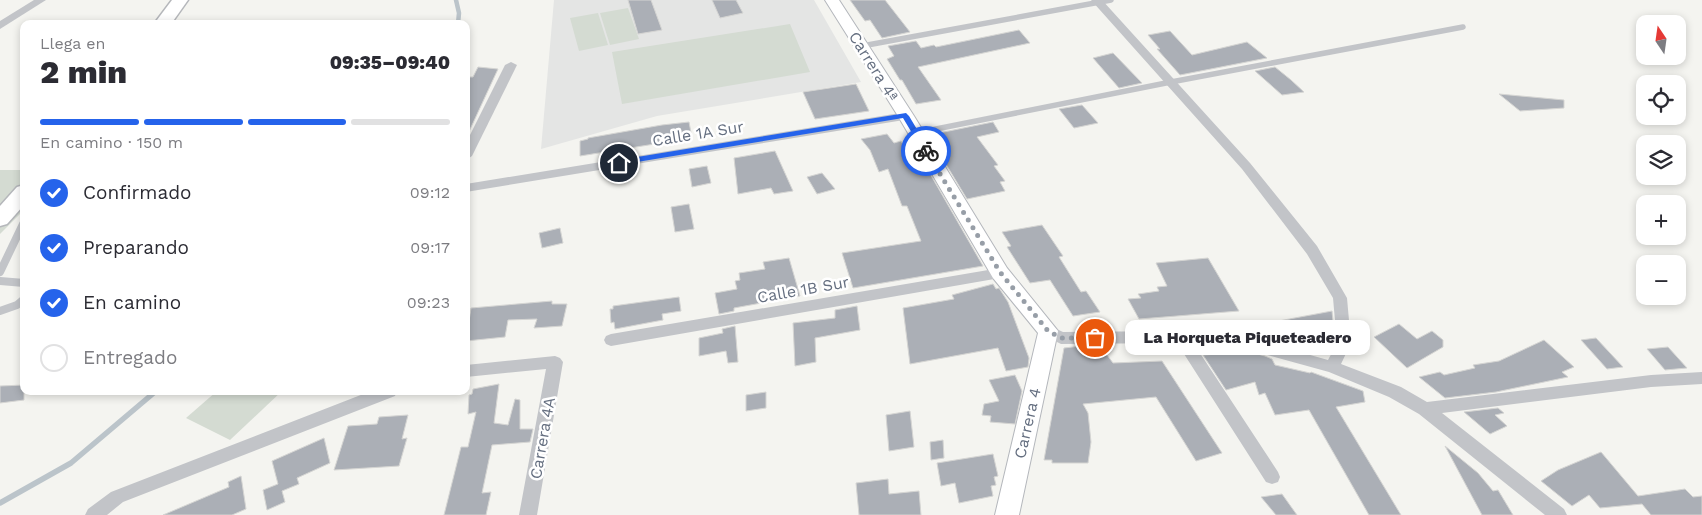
<!DOCTYPE html>
<html lang="es">
<meta charset="utf-8">
<style>
body{margin:0;font-family:"Work Sans",sans-serif;background:#f7f7f7;color:#2b2b33;height:100vh;display:flex;flex-direction:column;font-size:19px;white-space:nowrap}
*{box-sizing:border-box;margin:0}
p{font-size:16px;color:#7c7c81}
.icon{flex:none;width:28px;height:28px;fill:none;stroke:currentColor;stroke-width:2;stroke-linecap:round;stroke-linejoin:round}
.map{position:relative;flex:1;overflow:hidden}
.side{position:absolute;left:20px;top:20px;width:450px;height:375px;display:flex;flex-direction:column;background:#fff;border-radius:10px;box-shadow:0 2px 8px #0003}
.side>*{flex:none}
.needle{width:32px;rotate:347deg}
.tools{position:absolute;left:1636px;top:15px;display:grid;gap:10px}
.tools a{display:grid;place-items:center;width:50px;height:50px;border-radius:10px;background:#fff;box-shadow:0 2px 8px #0003;font-size:25px}
.pin{position:absolute;display:grid;place-items:center;width:42px;height:42px;color:#fff;margin:-21px;border:2px solid #fff;border-radius:50%;box-shadow:0 1px 5px #0007}
.courier{position:absolute;display:grid;place-items:center;width:50px;height:50px;margin:-25px;border:4px solid #2563eb;border-radius:50%;background:#fff;color:#222;box-shadow:0 1px 6px #0007}
.bubble{position:absolute;height:35px;border-radius:10px;background:#fff;box-shadow:0 2px 8px #0003;font-size:16px;font-weight:800;line-height:35px;text-align:center}
.headline em{font-style:normal;font-weight:800}
.headline div{display:flex;flex-direction:column-reverse}
.headline{display:flex;align-items:center;justify-content:space-between;height:85px;padding:0 20px}
h1{font-size:32px;font-weight:800;line-height:38px}
.bar{display:grid;grid-template-columns:repeat(4,1fr);gap:8px 5px;align-content:center;height:60px;padding:0 20px}
.bar i{height:6px;border-radius:4px;background:#e1e1e2}
.bar .selected{background:#2563eb}
.bar p{grid-column:span 4}
ol{padding:0 20px;list-style:none}
li{display:flex;align-items:center;gap:15px;height:55px}
li p{margin-inline-start:auto}
li .icon{padding:5px;border-radius:50%;background:#2563eb;color:#fff;stroke-width:4}
li:last-child{color:#7c7c81}
li i{width:28px;height:28px;border:2px solid #e1e1e2;border-radius:50%}
.map>svg:first-child{display:block}
.built{fill:#e4e5e4}
.green{fill:#d4dbd2}
.lines{fill:none;stroke-linecap:round;stroke-linejoin:round}
.stream-far1{stroke:#bbc4ca;stroke-width:4.5}
.stream{stroke:#bbc4ca;stroke-width:5.5}
.building{fill:#abafb6;stroke:#d5d5d3}
.secondary-casing{stroke:#b4b7bc;stroke-width:2}
.primary-casing{stroke:#b5b7bb;stroke-width:3}
.lane-far1{stroke:#c2c4c8;stroke-width:5.5}
.lane{stroke:#c2c4c8;stroke-width:8}
.street{fill:#c2c4c8;fill-rule:evenodd}
.secondary{fill:#fff;fill-rule:evenodd}
.primary{fill:#fff;fill-rule:evenodd}
.route{fill:#2563eb}
.done{stroke:#979ea7;stroke-width:5;stroke-dasharray:0 9}
.labels{text-anchor:middle;stroke-width:5;stroke-linejoin:round;paint-order:stroke}
.street-label{font-size:16px;fill:#656f80;stroke:#fff}
</style>
<div class="map">
<svg width="1702" height="515" viewBox="0 0 1702 515">
<rect width="100%" height="100%" fill="#f4f4f0"/>
<!-- built -->
<path class="built" d="M554,0H814L861,82L657,116L541,149Z"/>
<!-- green -->
<g class="green">
<path d="M628,8L639,39L610,45L600,13Z"/>
<path d="M598,13L608,45L579,51L570,18Z"/>
<path d="M790,24L810,72L622,104L612,52Z"/>
<path d="M0,170H24V210L0,234Z"/>
<path d="M217,391H282L230,440L186,418Z"/>
</g>
<g class="lines">
<!-- stream-far1 -->
<path class="stream-far1" d="M456,0L459,13L458,24"/>
<!-- stream -->
<path class="stream" d="M0,503L71,463L156,391"/>
</g>
<!-- building -->
<g class="building">
<path d="M628,0H651L662,30L638,34Z"/>
<path d="M712,0H736L743,13L720,18Z"/>
<path d="M850,0H885L910,32L882,38L870,20L865,21Z"/>
<path d="M1019,30L1030,43L918,67L941,100L916,104L902,80H900L887,59L894,56L888,46L916,41L921,48L934,45L936,47Z"/>
<path d="M1170,31L1192,55L1247,42L1267,58L1180,75L1157,49H1160L1148,35Z"/>
<path d="M1113,53L1142,83L1119,88L1093,58Z"/>
<path d="M478,67L498,69L466,138V84L469,77H473Z"/>
<path d="M1275,67L1291,80L1304,92L1282,95L1255,71Z"/>
<path d="M856,84L869,111L815,119L803,92Z"/>
<path d="M1499,94L1564,100V108L1520,111Z"/>
<path d="M1082,105L1098,123L1074,128L1059,109Z"/>
<path d="M689,122L692,138L580,156V141L588,139V138L662,125Z"/>
<path d="M993,122L999,132L977,137L998,165L994,166L1005,181L1000,182L1005,191L967,199L944,161H946L936,145L944,143L939,133Z"/>
<path d="M887,134L894,143L901,141L916,167L925,165L983,266L853,288L842,253L921,241L907,206H902L888,169L879,172L870,150L861,139Z"/>
<path d="M775,151L793,191L774,194L771,188L738,194L734,158Z"/>
<path d="M707,166L711,183L692,187L689,169Z"/>
<path d="M822,173L835,189L817,194L807,177Z"/>
<path d="M689,204L694,229L675,232L671,207Z"/>
<path d="M1042,225L1063,256L1059,257L1081,292L1086,291L1100,312L1073,316L1050,280L1030,283L1007,247L1011,246L1002,232Z"/>
<path d="M560,228L563,243L542,248L539,233Z"/>
<path d="M789,258L800,296L734,308V311L719,314L715,293L737,289L735,281L740,280L739,273L765,269L763,262Z"/>
<path d="M1208,258L1239,311L1139,319L1128,299L1141,298L1138,294L1159,291L1157,287L1167,286L1156,263Z"/>
<path d="M993,284L996,289L999,288L1008,302L1029,358L1028,367L1006,371L998,348L910,364L903,308L954,299L952,295Z"/>
<path d="M679,297L681,311L662,314L663,320L615,329L614,322L611,323L610,309H613V306Z"/>
<path d="M552,301V304H567L562,326L534,328L537,319L508,320L505,337L466,341L471,308Z"/>
<path d="M857,306L860,330L815,338L816,362L795,366L793,323L835,318V310Z"/>
<path d="M1332,311L1335,343L1332,349L1270,334L1268,323Z"/>
<path d="M1399,324L1417,339L1432,331L1443,340V347L1407,368L1374,337Z"/>
<path d="M735,326L738,362L728,363L726,351L699,356V338L723,333L722,329Z"/>
<path d="M1596,338L1623,367L1607,369L1581,340Z"/>
<path d="M1544,340L1574,367L1562,372L1568,377L1496,392L1445,398L1419,377L1440,372L1444,375L1475,368L1473,365L1499,361Z"/>
<path d="M1081,346L1083,349L1104,351L1113,363L1162,361L1222,453L1196,461L1156,397L1083,404L1088,413L1091,442L1088,463H1052V460H1044L1064,348Z"/>
<path d="M1668,347L1687,368L1665,370L1647,349Z"/>
<path d="M1234,351L1250,352L1265,356L1272,359L1275,365L1310,373L1311,372L1363,391L1365,402L1336,407L1401,515H1369L1309,410L1275,415L1265,393L1259,395L1255,382L1226,390L1203,355L1235,353Z"/>
<path d="M1015,375L1022,391L1015,424L990,422L991,416L982,415L984,404L999,401L989,380Z"/>
<path d="M499,384L494,423L508,425L515,399L520,400V429H533L530,442L492,445L482,493L491,492L486,515H444L461,447H468L476,412L468,414L469,395L472,394L473,389Z"/>
<path d="M24,385V400L0,403V386Z"/>
<path d="M766,392V408L746,411V395Z"/>
<path d="M1498,408L1504,413L1495,415L1507,426L1490,434L1464,412Z"/>
<path d="M910,411L914,447L889,451L886,415Z"/>
<path d="M408,415L402,439L407,438L399,466L334,470L348,426L377,424L379,417Z"/>
<path d="M324,438L330,463L297,478L299,484L282,491L285,502L267,510L263,490L278,484L272,461Z"/>
<path d="M943,440L944,458L931,460L930,442Z"/>
<path d="M1445,446L1478,473L1493,491L1498,490L1513,515H1482Z"/>
<path d="M1601,452L1638,496L1685,489L1693,497L1702,496V515H1651L1642,504L1600,508L1589,495L1572,506L1541,481L1558,470Z"/>
<path d="M993,454L998,476L994,477L996,485L991,486L993,496L959,503L955,483L941,486L937,463Z"/>
<path d="M241,476L246,509L232,515H163L229,487L228,482Z"/>
<path d="M888,479L889,494L919,491L921,515H859L856,483Z"/>
<path d="M1282,494L1297,515H1276L1261,497Z"/>
</g>
<g class="lines">
<!-- secondary casing -->
<g class="secondary-casing">
<path id="secondary" d="M825,0H839L914,116L1007,268L1058,331L1019,515H995L1038,333L993,278L898,116Z"/>
</g>
<!-- primary casing -->
<g class="primary-casing">
<g id="primary">
<path d="M172,0H188L171,24H154Z"/>
<path d="M24,185V205L7,224L0,226V206L17,187Z"/>
</g>
</g>
<!-- lane-far1 -->
<g class="lane-far1">
<path d="M862,46L1111,0"/>
<path d="M916,133L1171,82L1463,27"/>
<path d="M22,225L24,221"/>
</g>
<!-- lane -->
<g class="lane">
<path d="M0,272L23,224"/>
<path d="M0,281L24,283"/>
<path d="M0,311L17,305L24,299"/>
</g>
<!-- street -->
<g class="street">
<path d="M34,0H46L0,29V21Z"/>
<path d="M1091,0H1102L1250,163L1317,246L1347,298L1351,343L1341,364L1401,387L1427,402L1651,375L1702,372V384L1651,387L1442,413L1564,509L1567,515H1545L1419,414L1389,397L1329,372L1249,350L1194,344L1278,472L1280,477L1278,482L1272,484L1266,482L1177,343L1061,344L1043,335L1041,331L1043,327L1048,325L1063,332L1181,331L1249,338L1328,360L1337,343L1333,298L1307,254L1242,169Z"/>
<path d="M511,62L517,65L472,156L466,160V143L505,65Z"/>
<path d="M906,112L912,116L910,119L466,192V184Z"/>
<path d="M1000,268L1005,269L1007,273L1005,277L1000,278L611,346L606,344L604,340L606,336L611,334Z"/>
<path d="M555,356L560,358L563,362L537,515H519L546,369L466,377V365Z"/>
<path d="M371,391H397L395,396L123,502L107,515H85L88,509L111,492Z"/>
</g>
<!-- secondary -->
<use href="#secondary" class="secondary"/>
<!-- primary -->
<use href="#primary" class="primary"/>
</g>
<!-- route -->
<path class="route" d="M906,113L909,116L930,151L929,153H924L903,118L619,165L615,163L619,160Z"/>
<g class="lines">
<!-- done -->
<path class="done" d="M926,151L1000,272L1048,331L1061,338H1095"/>
</g>
<g class="labels">
<!-- street labels -->
<g class="street-label">
<text transform="translate(874 66) rotate(58)" y="6">Carrera 4ª</text>
<text transform="translate(698 133) rotate(-9)" y="6">Calle 1A Sur</text>
<text transform="translate(803 289) rotate(-10)" y="6">Calle 1B Sur</text>
<text transform="translate(1027 423) rotate(-77)" y="6">Carrera 4</text>
<text transform="translate(542 438) rotate(-80)" y="6">Carrera 4A</text>
</g>
</g>
</svg>
<div class="tools">
<a><svg class="needle" viewBox="-14 -14 28 28"><path d="M0-13l5 13h-10z" fill="#e53935"/><path d="M0 13l5-13h-10z" fill="#7c7c81"/></svg></a>
<a><svg class="icon" aria-label="locate" viewBox="0 0 24 24"><circle cx="12" cy="12" r="6"/><path d="M12 2v4M12 18v4M2 12h4M18 12h4"/></svg></a>
<a><svg class="icon" aria-label="layers" viewBox="0 0 24 24"><path d="M12 4l9 5-9 5-9-5zM3 14l9 5 9-5"/></svg></a>
<a>+</a>
<a>−</a>
</div>
<div class="pin" style="left:1095px;top:338px;background:#ea580c"><svg class="icon" aria-label="bag" viewBox="0 0 24 24"><path d="M5 8h14l-1 12H6zM9 8a3 3 0 0 1 6 0"/></svg></div>
<div class="pin" style="left:619px;top:163px;background:#1f2937"><svg class="icon" aria-label="home" viewBox="0 0 24 24"><path d="M3 11l9-7 9 7M6 9v11h12V9"/></svg></div>
<div class="courier" style="left:926px;top:151px"><svg class="icon" aria-label="bike" viewBox="0 0 24 24"><circle cx="6" cy="16" r="4"/><circle cx="18" cy="16" r="4"/><path d="M6 16l4-8h5l3 8M10 8l3 8H6M13 5h3"/></svg></div>
<div class="bubble" style="left:1125px;top:320px;width:245px">La Horqueta Piqueteadero</div>
<section class="side">
<div class="headline"><div><h1>2 min</h1><p>Llega en</p></div><em>09:35–09:40</em></div>
<div class="bar"><i class="selected"></i><i class="selected"></i><i class="selected"></i><i></i><p>En camino · 150 m</p></div>
<ol>
<li><svg class="icon" aria-label="check" viewBox="0 0 24 24"><path d="M5 12l5 5 9-10"/></svg>Confirmado<p>09:12</p></li>
<li><svg class="icon" aria-label="check" viewBox="0 0 24 24"><path d="M5 12l5 5 9-10"/></svg>Preparando<p>09:17</p></li>
<li><svg class="icon" aria-label="check" viewBox="0 0 24 24"><path d="M5 12l5 5 9-10"/></svg>En camino<p>09:23</p></li>
<li><i></i>Entregado</li>
</ol>
</section>
</div>
